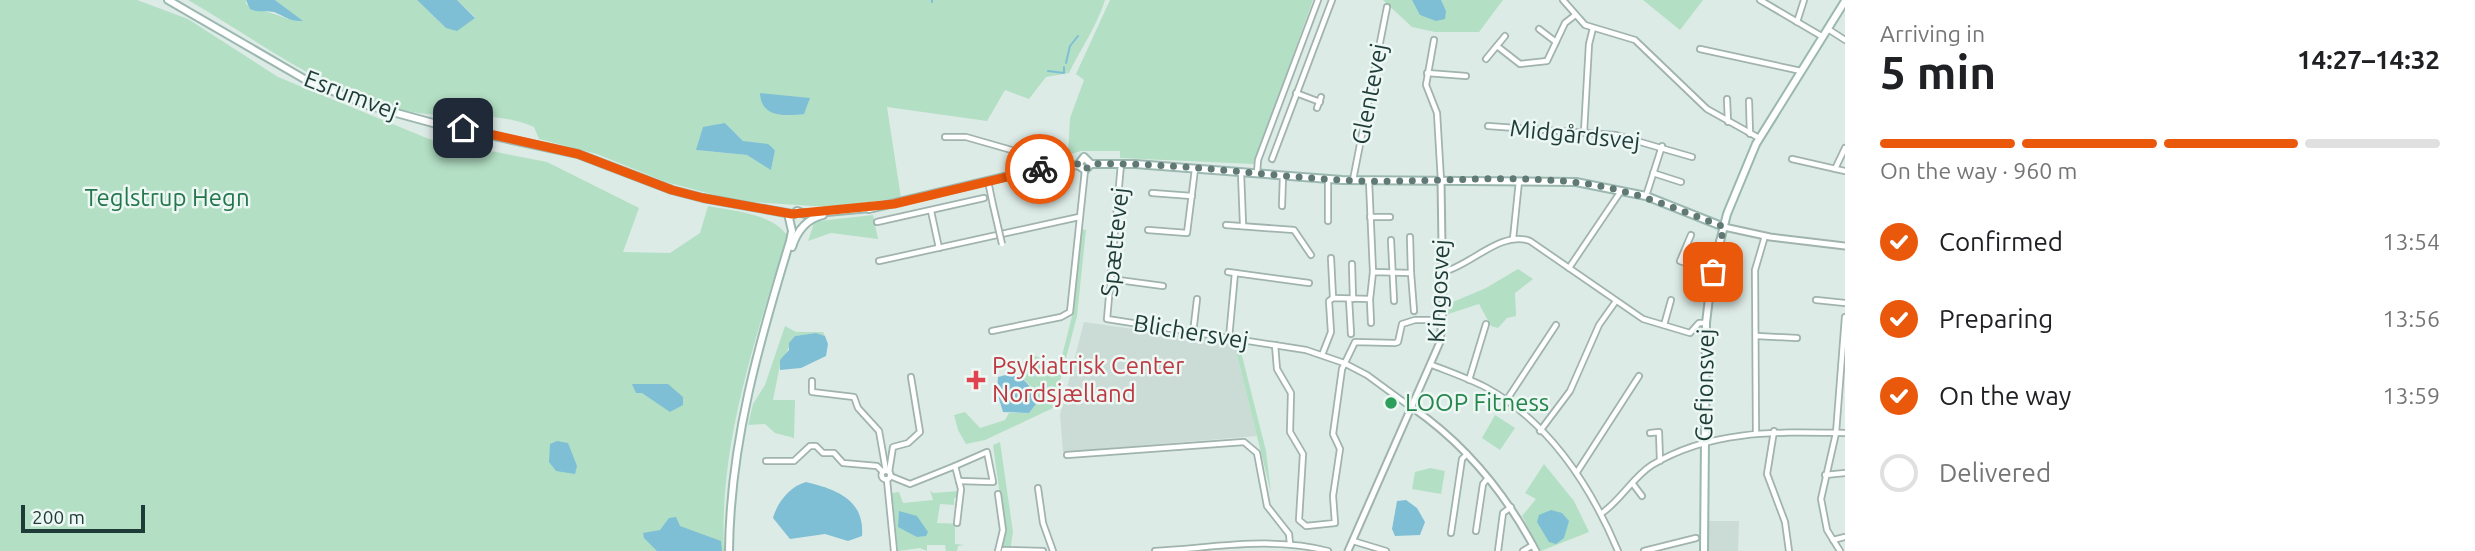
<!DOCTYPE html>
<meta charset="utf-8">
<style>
body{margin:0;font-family:Ubuntu,sans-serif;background:#f2f2f2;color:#202124;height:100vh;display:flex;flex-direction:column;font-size:26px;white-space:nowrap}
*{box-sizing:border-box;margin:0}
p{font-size:23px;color:#757577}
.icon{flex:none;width:38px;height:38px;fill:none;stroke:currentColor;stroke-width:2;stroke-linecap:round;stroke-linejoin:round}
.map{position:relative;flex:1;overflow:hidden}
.sheet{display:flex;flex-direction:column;background:#fff;width:630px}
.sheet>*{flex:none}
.scale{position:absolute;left:21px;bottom:18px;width:124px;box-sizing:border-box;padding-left:7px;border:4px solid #1d3b37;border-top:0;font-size:19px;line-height:24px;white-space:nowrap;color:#1d3b37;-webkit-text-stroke:5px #edf7f3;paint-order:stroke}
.pin{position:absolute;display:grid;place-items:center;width:60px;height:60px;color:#fff;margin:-30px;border-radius:14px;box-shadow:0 4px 10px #0006}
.courier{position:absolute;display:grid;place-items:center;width:70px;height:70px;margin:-35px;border:5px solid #ea580c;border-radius:50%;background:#fff;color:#222;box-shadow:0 2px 9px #0007}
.headline em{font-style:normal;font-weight:600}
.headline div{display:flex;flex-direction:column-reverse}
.headline{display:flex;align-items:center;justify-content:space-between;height:119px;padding:0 35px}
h1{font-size:46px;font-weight:600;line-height:52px}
.bar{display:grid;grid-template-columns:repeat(4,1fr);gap:10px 7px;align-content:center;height:84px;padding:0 35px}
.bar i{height:9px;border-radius:5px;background:#e0e0e0}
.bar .active{background:#ea580c}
.bar p{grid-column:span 4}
ol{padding:0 35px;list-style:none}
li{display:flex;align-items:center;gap:21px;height:77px}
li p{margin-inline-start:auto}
li .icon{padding:7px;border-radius:50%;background:#ea580c;color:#fff;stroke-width:4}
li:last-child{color:#757577}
li i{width:38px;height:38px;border:4px solid #e0e0e0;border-radius:50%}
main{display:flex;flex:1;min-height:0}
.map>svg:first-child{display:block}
.built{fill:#cbdbd5}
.green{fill:#b3dfc4;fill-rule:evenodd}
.water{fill:#7ebfd6}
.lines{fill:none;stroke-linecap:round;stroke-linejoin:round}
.stream{stroke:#7ebfd6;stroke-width:2}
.minor-casing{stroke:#a0b3ae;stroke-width:8}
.tertiary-casing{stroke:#a0b3ae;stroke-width:9}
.secondary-casing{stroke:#9bb8b0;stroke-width:10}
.minor{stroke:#fff;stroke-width:4.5}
.tertiary{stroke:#fff;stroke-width:5}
.secondary{stroke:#fff;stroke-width:6}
.minor-bridge-casing{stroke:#a0b3ae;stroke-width:8;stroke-linecap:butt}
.minor-bridge{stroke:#fff;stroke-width:4.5}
.done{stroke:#607974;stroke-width:7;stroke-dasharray:0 12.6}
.route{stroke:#ea580c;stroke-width:9}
.health-dot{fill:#e0444e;stroke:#edf7f3;stroke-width:2.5}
.leisure-dot{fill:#2e9e5b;stroke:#edf7f3;stroke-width:2.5}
.labels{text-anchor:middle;stroke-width:5;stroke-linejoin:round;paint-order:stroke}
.street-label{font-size:24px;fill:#1d3b37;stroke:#edf7f3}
.park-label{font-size:24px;fill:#24764d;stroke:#edf7f3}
.health-label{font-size:24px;fill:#be3a42;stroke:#edf7f3;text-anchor:start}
.leisure-label{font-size:24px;fill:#27864d;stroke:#edf7f3;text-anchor:start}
</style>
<main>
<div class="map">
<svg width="1845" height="551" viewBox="0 0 1845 551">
<rect width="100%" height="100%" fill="#ddebe6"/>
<!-- built -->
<g class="built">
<path d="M1084,322L1234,343L1257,436L1063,452L1060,415Z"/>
<path d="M1707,521H1739L1738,551H1709Z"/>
</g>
<!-- green -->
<g class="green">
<path d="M0,0H137L188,19L278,77L429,139L547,162L639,208L623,252L670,253L700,233L708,206C733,211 771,213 787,235C756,338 719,442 724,551H0Z"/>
<path d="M188,0H246V4C260,11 274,13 288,19L287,9L275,0H417L446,28L475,17L457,0H1105C1097,26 1081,48 1069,73L1046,77L1029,99L1005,90L987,121L887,107L901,198L829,207L737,201L666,182L597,154L539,139L534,127C493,109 450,120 407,111C326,95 258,40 188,0ZM725,123L743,141L775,149L771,169L747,155L696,150Z"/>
<path d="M1110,0H1313L1254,164L1120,158V151H1081L1068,155L1070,118L1084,80L1076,74Z"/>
<path d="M1383,0H1503L1479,32H1435L1412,27Z"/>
<path d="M1643,0H1703L1680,30Z"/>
<path d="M873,215L878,239L831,233L808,241L814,223L819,221Z"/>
<path d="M1081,229L1086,230L1077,316L1053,408L985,440L966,444L958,430L954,415L965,412L980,428L1005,420L1009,413H1029L1036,404L1029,384L1020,376L1032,355L1060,364L1072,316Z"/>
<path d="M1518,269L1533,279L1515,293L1516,316L1507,318L1498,328L1491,326L1479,304L1448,314V304L1486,288Z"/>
<path d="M785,326L796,332H823L825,336L816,333L795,336L780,365L773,400H795L794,438L775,433L765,424L748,425L753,404L765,385Z"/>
<path d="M1234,343L1239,344L1266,451L1271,493Z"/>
<path d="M1495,415L1515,428L1500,450L1482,438Z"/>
<path d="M1000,442L1013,532L1010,551H1000L1005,531L993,445Z"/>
<path d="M1544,464L1574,501L1589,532L1541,551L1522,516L1536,499L1525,493Z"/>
<path d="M1430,468L1445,471L1441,494L1412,489L1415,472Z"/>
<path d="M930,490L933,493L959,491V498H954V505L940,504L937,523L963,524L955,526V544L965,545L958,546L957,551H946L945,545H927V551L920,548L898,551L892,493L899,492L903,503L933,500Z"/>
</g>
<!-- water -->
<g class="water">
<path d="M246,0H275L303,21C291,22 284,16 274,12C265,10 258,13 250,9Z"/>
<path d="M417,0H457L475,18L457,31L446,28Z"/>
<path d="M1412,0H1441L1446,11L1445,19L1436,21L1420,15Z"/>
<path d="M760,93L810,98L804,114C785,116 761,118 760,93Z"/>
<path d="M725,123L743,141L768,144L775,150L771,170L747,155L696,150L703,127Z"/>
<path d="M816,333L825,336L828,344L826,356L801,368L780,370V360L789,350V343L795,336Z"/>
<path d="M1013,373C1026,379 1035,390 1036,404L1029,413L1003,412L997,392L998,377Z"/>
<path d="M632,384H668L683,397V405L670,412L642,393H636Z"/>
<path d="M557,441L568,443L577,466L575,474L556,471L549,462L550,444Z"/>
<path d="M806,482C835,489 865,499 862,536L848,541L825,534L790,539L773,518C777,503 790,486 806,482Z"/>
<path d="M1406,500L1417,508L1425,522L1420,535L1395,536L1392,529L1397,501Z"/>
<path d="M1551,510L1562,513L1569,521L1564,538L1556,544L1549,542L1537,522L1539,515Z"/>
<path d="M899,511L917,516L928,532L926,536L917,537L898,527Z"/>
<path d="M676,517L680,526L721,541L722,551H657L644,538L643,533L660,530L669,518Z"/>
</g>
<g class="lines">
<!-- stream -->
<g class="stream">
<path d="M932,0V2"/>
<path d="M1066,63L1070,46L1078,36"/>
<path d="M1048,71L1064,73V67"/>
</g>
<!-- minor casing -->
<g class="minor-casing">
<g id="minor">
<path d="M1563,0L1585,25L1635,40L1707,109L1759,138"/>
<path d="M1760,0L1823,37"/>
<path d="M1797,22L1804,0"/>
<path d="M1539,29L1556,42"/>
<path d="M1828,29L1845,40"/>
<path d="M1434,40L1426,85L1437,113L1441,181"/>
<path d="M1497,46L1520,64L1547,61L1565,23L1574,16"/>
<path d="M1700,49L1801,71"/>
<path d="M1486,59L1505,36"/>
<path d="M1427,73L1466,76"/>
<path d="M1296,93L1320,102"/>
<path d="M1727,99L1728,122"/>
<path d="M1749,101L1750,134"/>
<path d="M1317,108L1321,97"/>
<path d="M1488,126L1616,135L1692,157"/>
<path d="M1584,132L1589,44L1593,28"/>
<path d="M945,137H966L1022,153L1026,171"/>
<path d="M1272,159L1332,0"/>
<path d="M1792,159L1845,171"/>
<path d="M1121,164L1107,319L1306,350L1344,363L1367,375L1412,408"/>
<path d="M1835,169L1845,148"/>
<path d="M1241,173L1243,224"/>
<path d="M1257,173L1258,160L1318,0"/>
<path d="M1653,173L1681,182"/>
<path d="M1328,179V221"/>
<path d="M1353,180L1387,7"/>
<path d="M988,181L993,205"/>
<path d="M1369,181L1373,272"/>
<path d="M1152,193L1192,196"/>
<path d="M1646,196L1662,146"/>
<path d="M1282,206L1283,176"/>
<path d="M931,211L939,248"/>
<path d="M1370,217H1390"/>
<path d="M877,222L984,198"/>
<path d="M1226,225L1294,230L1311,255"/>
<path d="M1148,230L1187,233L1195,169"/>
<path d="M1691,235L1680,261L1712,272"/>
<path d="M1410,237L1411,273"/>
<path d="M1513,239L1519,181"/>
<path d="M1391,240L1394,301"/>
<path d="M1331,258L1333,298"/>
<path d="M879,261L1079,217"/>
<path d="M1352,264L1353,299"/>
<path d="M1569,268L1621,191"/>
<path d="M1228,272L1309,283"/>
<path d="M1443,272C1470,266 1501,230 1530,241L1643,319L1690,333L1699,323H1706"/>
<path d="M1111,279L1163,286"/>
<path d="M1349,299L1351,334"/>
<path d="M1370,300L1371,323"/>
<path d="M1816,300L1845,303"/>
<path d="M1664,325L1671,300"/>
<path d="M992,331L1061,317L1070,312L1085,170"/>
<path d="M1193,333L1197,299"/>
<path d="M1757,336L1797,338"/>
<path d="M1229,338L1235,273"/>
<path d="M1275,345L1277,369L1291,393L1290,432L1303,454L1299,520L1306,526L1335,523L1333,496L1340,449L1333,434L1342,369L1355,342L1395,343L1398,342L1402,324L1415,320H1433"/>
<path d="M1322,355L1331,332L1329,301L1333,298L1370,299L1373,272L1411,273L1414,311"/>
<path d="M1432,365C1450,372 1470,379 1487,388C1550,423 1591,487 1618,551"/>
<path d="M1469,380L1486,324"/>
<path d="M812,381V392L854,397L858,408L879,431L886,471"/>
<path d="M1506,401L1556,325"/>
<path d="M1540,431L1570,391L1599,325L1616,301"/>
<path d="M1774,431L1767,474L1785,522L1789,551"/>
<path d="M1650,433L1659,432L1660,461"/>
<path d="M1756,433L1755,270L1765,236"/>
<path d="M1067,455L1244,442L1257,453L1267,506L1289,534L1290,544"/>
<path d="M766,461H794L810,446H816L823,453H834L843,463L877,466L883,472"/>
<path d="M955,466L987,452L993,482L959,481"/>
<circle cx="886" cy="475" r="4.5"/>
<path d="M889,472L893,447L908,443L920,432L911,377"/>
<path d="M1577,472L1639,376"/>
<path d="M1825,475L1845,473"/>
<path d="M890,476L910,484L955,466L961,489L957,523"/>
<path d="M887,480L894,551"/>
<path d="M1633,484L1642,496"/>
<path d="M1038,488L1043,523L1053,551"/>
<path d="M998,494L1003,530L998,551"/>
<path d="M1602,513C1621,500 1633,477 1652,465C1711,429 1780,432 1845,433"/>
<path d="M1476,531L1483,484L1488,478"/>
<path d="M1451,533L1462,459L1467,454"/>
<path d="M1833,540L1845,537"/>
<path d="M1353,541L1386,551"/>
<path d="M1004,550L1043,551"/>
<path d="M1155,551C1212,548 1272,536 1328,551"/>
<path d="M1498,551L1503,513L1511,507"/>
<path d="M1523,551L1533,545"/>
<path d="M1644,551L1696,538"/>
<path d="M1840,551L1827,530L1821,499L1836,433L1845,317"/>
</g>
</g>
<!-- tertiary casing -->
<g class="tertiary-casing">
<g id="tertiary">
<path d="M1724,227L1770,237L1845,246"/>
<path d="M1413,408C1466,445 1506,494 1536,551"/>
<path d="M1348,551L1440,342L1443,309L1441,181"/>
</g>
</g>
<!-- secondary casing -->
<g class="secondary-casing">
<g id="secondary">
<path d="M168,0L306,80L367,105L433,123L578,154L672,190L703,198L792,214"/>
<path d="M1091,164H1135L1342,180L1576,182L1646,196L1724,227"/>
<path d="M1078,165L1084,157L1091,164"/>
<path d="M1078,165L1085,170L1091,164"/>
<path d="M869,209L1029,171L1078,165"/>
<path d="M792,247C797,231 806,219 823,215"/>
<path d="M729,551C730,443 759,343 790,241L792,231L789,218L797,211L805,214L870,208"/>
<path d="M1704,551L1706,323L1712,273L1727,214L1756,144L1845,1"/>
</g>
</g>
<!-- minor -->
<use href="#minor" class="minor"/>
<!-- tertiary -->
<use href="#tertiary" class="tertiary"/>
<!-- secondary -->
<use href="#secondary" class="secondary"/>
<!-- minor-bridge casing -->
<g class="minor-bridge-casing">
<path id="minor-bridge" d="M993,205L1002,244"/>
</g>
<!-- minor-bridge -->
<use href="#minor-bridge" class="minor-bridge"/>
</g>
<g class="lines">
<!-- done -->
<path class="done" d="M1040,169L1078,164L1085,170L1091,164C1173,162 1257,175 1339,180C1421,185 1506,172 1588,184C1636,191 1679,210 1724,227L1713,272"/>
<!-- route -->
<path class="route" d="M463,128L578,154L672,190L703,198L792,214L894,204L1040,169"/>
</g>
<!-- markers -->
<path class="health-dot" d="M972.5 369.5h7v7h7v7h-7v7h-7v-7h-7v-7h7z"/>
<circle class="leisure-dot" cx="1391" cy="403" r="7"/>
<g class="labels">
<!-- street labels -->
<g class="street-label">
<text transform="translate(1370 94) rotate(-79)" y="8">Glentevej</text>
<text transform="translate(351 95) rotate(21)" y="8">Esrumvej</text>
<text transform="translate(1575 135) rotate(6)" y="8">Midgårdsvej</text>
<text transform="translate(1115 242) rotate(-84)" y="8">Spættevej</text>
<text transform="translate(1439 291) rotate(-87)" y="8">Kingosvej</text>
<text transform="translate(1191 332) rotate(9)" y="8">Blichersvej</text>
<text transform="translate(1705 385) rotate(-89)" y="8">Gefionsvej</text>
</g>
<!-- park labels -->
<g class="park-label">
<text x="167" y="206">Teglstrup Hegn</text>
</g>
<!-- health labels -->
<g class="health-label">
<text x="992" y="374">Psykiatrisk Center<tspan x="992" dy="28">Nordsjælland</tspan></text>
</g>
<!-- leisure labels -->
<g class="leisure-label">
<text x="1405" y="411">LOOP Fitness</text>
</g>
</g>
</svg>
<div class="scale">200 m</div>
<div class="pin" style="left:1713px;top:272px;background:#ea580c"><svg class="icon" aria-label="bag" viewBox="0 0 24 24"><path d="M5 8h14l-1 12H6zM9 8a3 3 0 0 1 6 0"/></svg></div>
<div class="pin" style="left:463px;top:128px;background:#1f2937"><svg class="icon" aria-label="home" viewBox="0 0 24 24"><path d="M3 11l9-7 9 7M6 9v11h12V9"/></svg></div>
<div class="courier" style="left:1040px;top:169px"><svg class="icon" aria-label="bike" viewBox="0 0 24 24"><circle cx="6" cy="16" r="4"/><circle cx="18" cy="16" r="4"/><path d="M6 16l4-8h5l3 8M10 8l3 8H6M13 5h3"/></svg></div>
</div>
<section class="sheet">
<div class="headline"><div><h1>5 min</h1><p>Arriving in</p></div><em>14:27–14:32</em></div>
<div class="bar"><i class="active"></i><i class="active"></i><i class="active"></i><i></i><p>On the way · 960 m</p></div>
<ol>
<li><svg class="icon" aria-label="check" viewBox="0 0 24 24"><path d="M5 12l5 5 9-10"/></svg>Confirmed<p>13:54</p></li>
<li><svg class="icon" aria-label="check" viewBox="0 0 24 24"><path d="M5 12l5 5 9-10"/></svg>Preparing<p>13:56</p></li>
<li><svg class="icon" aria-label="check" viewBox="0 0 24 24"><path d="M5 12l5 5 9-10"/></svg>On the way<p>13:59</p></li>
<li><i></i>Delivered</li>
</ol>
</section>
</main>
